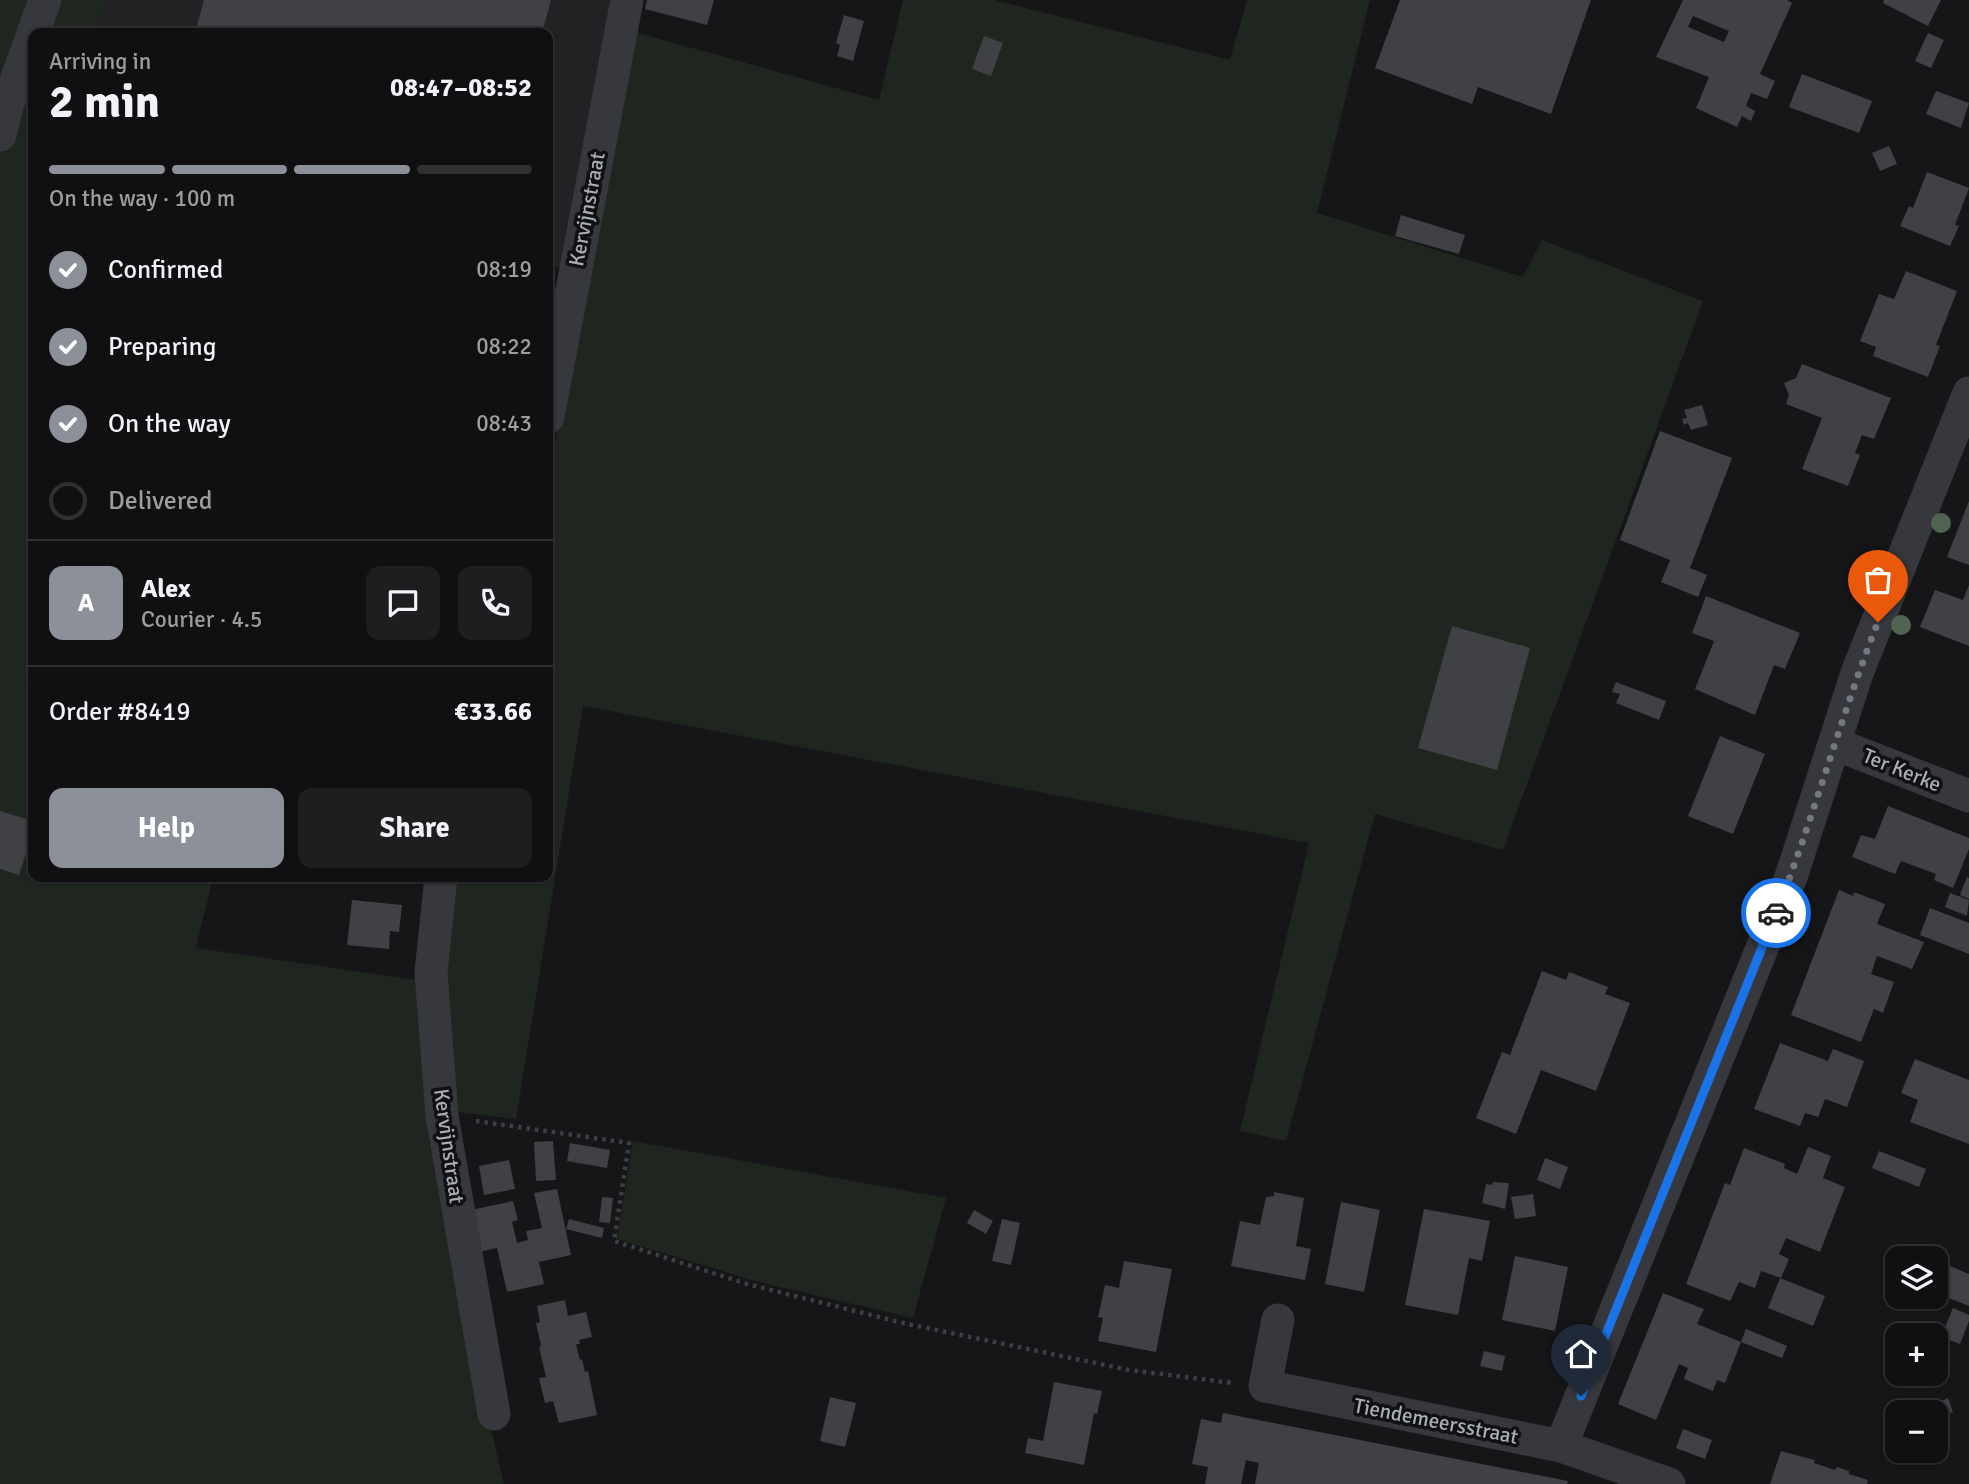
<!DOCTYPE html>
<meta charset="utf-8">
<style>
body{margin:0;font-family:Signika,sans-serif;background:#1e1e20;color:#f1f3f6;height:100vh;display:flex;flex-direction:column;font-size:26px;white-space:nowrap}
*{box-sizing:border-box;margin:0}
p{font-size:23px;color:#9c9d9f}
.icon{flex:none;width:38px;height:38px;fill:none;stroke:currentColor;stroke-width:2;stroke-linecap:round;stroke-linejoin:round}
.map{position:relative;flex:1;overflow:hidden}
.sheet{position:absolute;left:28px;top:28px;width:525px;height:854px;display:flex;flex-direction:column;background:#101012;border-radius:14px;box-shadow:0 2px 5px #0004,0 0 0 2px #303032}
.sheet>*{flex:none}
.fabs{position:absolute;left:1885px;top:1246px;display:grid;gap:14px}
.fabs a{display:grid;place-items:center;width:63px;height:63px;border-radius:14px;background:#101012;box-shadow:0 2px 5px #0004,0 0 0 2px #303032;font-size:35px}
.pin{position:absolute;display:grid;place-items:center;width:60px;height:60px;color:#fff;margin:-72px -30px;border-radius:50% 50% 50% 0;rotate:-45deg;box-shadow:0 0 7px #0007}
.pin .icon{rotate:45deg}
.courier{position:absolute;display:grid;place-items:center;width:70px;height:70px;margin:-35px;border:5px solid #1a73e8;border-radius:50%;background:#fff;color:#222;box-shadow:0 2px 9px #0007}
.head em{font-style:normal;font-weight:700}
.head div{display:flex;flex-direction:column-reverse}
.head{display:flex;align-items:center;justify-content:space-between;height:119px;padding:0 21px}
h1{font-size:46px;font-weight:700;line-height:52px}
.bar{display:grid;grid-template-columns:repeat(4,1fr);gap:10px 7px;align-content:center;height:84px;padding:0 21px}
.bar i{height:9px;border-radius:5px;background:#303032}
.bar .active{background:#8c9099}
.bar p{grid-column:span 4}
.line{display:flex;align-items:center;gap:18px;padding:0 21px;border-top:2px solid #303032}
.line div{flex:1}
.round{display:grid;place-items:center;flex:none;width:74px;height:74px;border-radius:14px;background:#1e1e20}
ol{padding:0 21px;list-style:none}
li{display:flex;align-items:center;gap:21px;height:77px}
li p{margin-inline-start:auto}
li .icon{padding:7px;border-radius:50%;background:#8c9099;color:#fff;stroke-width:4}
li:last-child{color:#9c9d9f}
li i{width:38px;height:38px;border:4px solid #303032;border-radius:50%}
.primary-button{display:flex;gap:14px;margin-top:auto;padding:14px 21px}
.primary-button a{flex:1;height:80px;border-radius:14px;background:#8c9099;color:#fff;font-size:28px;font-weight:700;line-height:80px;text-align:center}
.primary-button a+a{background:#1e1e20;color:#f1f3f6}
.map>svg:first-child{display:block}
.built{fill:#222225}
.green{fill:#1e261f}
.building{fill:#404145;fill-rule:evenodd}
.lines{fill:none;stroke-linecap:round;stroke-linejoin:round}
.path{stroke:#3d3f44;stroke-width:4.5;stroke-dasharray:3.5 5;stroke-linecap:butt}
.minor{stroke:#37383d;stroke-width:33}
.tree{fill:#506452}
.done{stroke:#757880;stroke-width:7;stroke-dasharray:0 12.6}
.route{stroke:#1a73e8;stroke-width:9}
.labels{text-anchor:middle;stroke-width:7;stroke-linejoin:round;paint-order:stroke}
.street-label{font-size:21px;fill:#a8adb8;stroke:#111113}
</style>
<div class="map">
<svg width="1969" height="1484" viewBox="0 0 1969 1484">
<rect width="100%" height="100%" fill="#161618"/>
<!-- built -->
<path class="built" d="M106,0H621L564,269L548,264V33H97Z"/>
<!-- green -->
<g class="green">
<path d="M0,0H106L97,33H33V658L25,679L30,733L33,735V877H213L196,948L423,981L427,1128L471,1369L493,1437L504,1484H0Z"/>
<path d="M903,0H994L1230,60L1247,0H1370L1317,213L1523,277L1542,240L1703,301L1503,850L1375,814L1286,1141L1240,1131L1309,843L583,706L516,1119L448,1111L443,972L452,877H548V469L555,442L631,31L879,100Z"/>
<path d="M633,1141L946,1198L913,1318L755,1281L617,1239Z"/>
</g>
<!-- building -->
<g class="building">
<path d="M204,0H551L542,33H195Z"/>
<path d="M647,0H714L707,25L645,9Z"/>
<path d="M1400,0H1591L1551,114L1478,87L1472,104L1375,68Z"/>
<path d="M1683,0H1787L1792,3L1760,74L1775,81L1767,99L1751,93L1746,106L1755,111L1751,121L1742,116L1737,127L1696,108L1709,77L1656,57ZM1693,16L1729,31L1724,42L1688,27Z"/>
<path d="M1884,0H1941L1928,26L1883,3Z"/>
<path d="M844,15L864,21L853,61L837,56L840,45L836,43Z"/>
<path d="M1928,33L1944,40L1931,68L1915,61Z"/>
<path d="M984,36L1003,43L991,76L972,69Z"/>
<path d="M1802,74L1872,101L1859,133L1789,107Z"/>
<path d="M1936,91L1969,103L1961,128L1926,114Z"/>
<path d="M1889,146L1897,164L1880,171L1872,153Z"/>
<path d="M1927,172L1969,188L1955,225L1959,226L1950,246L1900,226L1909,206L1913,208Z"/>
<path d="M1401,215L1465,235L1459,254L1395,236Z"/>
<path d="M1906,271L1957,291L1936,345L1940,346L1928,377L1873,356L1876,347L1860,341L1879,294L1894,299Z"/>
<path d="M1802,364L1891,398L1874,439L1862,435L1855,453L1860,455L1848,486L1802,469L1822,418L1786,404L1789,395L1784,383L1796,378Z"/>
<path d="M1702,405L1708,425L1691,430L1688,423L1684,425L1682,419L1687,418L1684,410Z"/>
<path d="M1660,431L1732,458L1690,568L1707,575L1698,597L1661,582L1670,560L1620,540Z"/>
<path d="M1969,501V565L1947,557Z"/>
<path d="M1969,585V646L1920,627L1935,590L1963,600Z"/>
<path d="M1706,596L1800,633L1785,669L1774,665L1755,715L1695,689L1714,641L1692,633Z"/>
<path d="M1452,626L1530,648L1497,770L1418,748Z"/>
<path d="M1616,682L1666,701L1659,720L1616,703L1620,694L1612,692Z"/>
<path d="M1720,736L1765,754L1733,834L1688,816Z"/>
<path d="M1888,806L1969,838V849L1953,888L1934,880L1936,874L1901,861L1895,874L1852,857L1861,835L1875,839Z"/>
<path d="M0,811L33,821V831L19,875L0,869Z"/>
<path d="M1967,877L1969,878V899L1960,895Z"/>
<path d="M1839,890L1853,896L1854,892L1885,904L1877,924L1924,942L1912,969L1877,956L1871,974L1894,982L1883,1013L1874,1009L1861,1042L1791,1015Z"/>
<path d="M1950,893L1969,900L1967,916L1945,907Z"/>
<path d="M352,900L402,905L399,932L390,931L389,949L347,945Z"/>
<path d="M1930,908L1969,923V954L1920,935Z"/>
<path d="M1542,971L1566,980L1569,972L1608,987L1605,994L1630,1003L1596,1091L1541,1070L1516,1134L1476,1118L1502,1052L1510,1055Z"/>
<path d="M1780,1043L1828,1061L1833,1049L1864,1061L1847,1107L1825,1099L1818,1117L1805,1113L1800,1126L1754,1109Z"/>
<path d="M1915,1059L1969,1080V1144L1910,1122L1918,1100L1901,1093Z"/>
<path d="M553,1141L556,1180L536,1181L534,1142Z"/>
<path d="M570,1143L610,1150L607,1168L567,1161Z"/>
<path d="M1808,1147L1831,1156L1823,1178L1845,1187L1820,1252L1786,1238L1779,1254L1789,1259L1781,1278L1761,1271L1755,1288L1739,1282L1730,1301L1686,1284L1725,1183L1730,1185L1744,1148L1785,1164L1784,1168L1797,1174Z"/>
<path d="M1879,1151L1926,1169L1919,1187L1872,1168Z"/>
<path d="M1545,1158L1568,1167L1560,1189L1537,1180Z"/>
<path d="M509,1160L515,1189L484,1195L479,1166Z"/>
<path d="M1493,1182L1509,1183L1505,1209L1482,1203L1486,1184L1492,1185Z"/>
<path d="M557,1189L571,1255L539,1262L544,1284L507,1292L497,1248L479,1252L471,1210L513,1201L518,1220L512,1222L517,1243L528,1240L526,1231L542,1228L534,1193Z"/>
<path d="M1274,1192L1304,1198L1296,1246L1311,1249L1305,1280L1231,1266L1240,1221L1260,1225L1266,1197L1274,1196Z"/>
<path d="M1533,1194L1536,1216L1515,1219L1511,1197Z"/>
<path d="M602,1197L613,1198L610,1223L599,1222Z"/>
<path d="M1341,1202L1380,1210L1364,1292L1325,1284Z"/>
<path d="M1424,1209L1490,1221L1482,1261L1469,1258L1458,1315L1405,1305Z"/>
<path d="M974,1210L993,1221L986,1234L967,1223Z"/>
<path d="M569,1219L604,1228L602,1238L566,1229Z"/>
<path d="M1002,1219L1020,1223L1011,1265L992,1261Z"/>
<path d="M1515,1256L1568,1267L1555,1331L1502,1320Z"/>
<path d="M1124,1261L1172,1269L1156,1352L1098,1341L1103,1318L1098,1317L1105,1285L1119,1288Z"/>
<path d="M1945,1264L1969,1274V1306L1936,1293Z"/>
<path d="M1780,1278L1825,1296L1813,1326L1768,1308Z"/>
<path d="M1663,1293L1704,1309L1697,1324L1741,1342L1725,1383L1717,1380L1713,1391L1684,1379L1688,1368L1679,1364L1656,1420L1618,1404Z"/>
<path d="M565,1300L568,1316L586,1312L592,1337L579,1340L580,1344H576L580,1360L582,1359L585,1372L588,1371L597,1415L559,1423L553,1401L545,1403L539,1378L546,1377L539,1347L541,1346L536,1323L540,1322L537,1306Z"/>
<path d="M1953,1308L1969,1315V1321L1960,1344L1941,1337Z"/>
<path d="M1746,1329L1787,1346L1782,1358L1741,1342Z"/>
<path d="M1484,1351L1505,1356L1502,1371L1480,1366Z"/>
<path d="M1054,1382L1102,1391L1097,1414L1094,1413L1084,1465L1025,1453L1028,1438L1043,1441Z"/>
<path d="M830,1397L856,1403L845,1447L820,1441Z"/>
<path d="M1948,1398L1953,1412L1936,1419V1412H1930L1928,1407Z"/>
<path d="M1223,1413L1345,1437L1568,1481L1567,1484H1255L1259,1463L1246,1460L1241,1484H1205L1208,1467L1192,1464L1201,1419L1221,1423Z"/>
<path d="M1683,1429L1712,1440L1705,1459L1676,1448Z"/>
<path d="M1781,1451L1815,1460L1814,1463L1835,1470L1837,1467L1849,1471V1474L1868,1480L1867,1484H1770Z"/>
</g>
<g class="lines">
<!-- path -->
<path class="path" d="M476,1121L629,1143L614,1241L747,1284L903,1323L1129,1370L1233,1383"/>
<!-- minor -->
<g class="minor">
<path d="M0,135L6,109L45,0"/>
<path d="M548,417L627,0"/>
<path d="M1835,744L1969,796"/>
<path d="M441,877L431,972L442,1116L494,1414"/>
<path d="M1278,1320L1265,1386L1561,1446L1669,1484"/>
<path d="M1561,1446L1792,874L1857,673L1969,393"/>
</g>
</g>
<!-- trees -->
<g class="tree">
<circle cx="1941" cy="523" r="10"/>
<circle cx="1901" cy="625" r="10"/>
</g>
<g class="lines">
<!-- done -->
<path class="done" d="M1776,913C1814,818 1840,718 1878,622"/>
<!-- route -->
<path class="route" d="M1581,1396L1776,913"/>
</g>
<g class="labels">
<!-- street labels -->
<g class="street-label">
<text transform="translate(587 209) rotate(-79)" y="7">Kervijnstraat</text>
<text transform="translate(1902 770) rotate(22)" y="7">Ter Kerke</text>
<text transform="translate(449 1146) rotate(82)" y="7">Kervijnstraat</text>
<text transform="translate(1436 1421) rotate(11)" y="7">Tiendemeersstraat</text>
</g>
</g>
</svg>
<div class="fabs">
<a><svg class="icon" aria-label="layers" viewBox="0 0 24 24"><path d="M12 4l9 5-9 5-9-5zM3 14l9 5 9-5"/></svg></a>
<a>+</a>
<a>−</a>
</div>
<div class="pin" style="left:1878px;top:622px;background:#ea580c"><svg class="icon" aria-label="bag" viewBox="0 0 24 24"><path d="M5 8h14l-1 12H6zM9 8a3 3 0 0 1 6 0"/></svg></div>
<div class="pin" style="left:1581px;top:1396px;background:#1f2937"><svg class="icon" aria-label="home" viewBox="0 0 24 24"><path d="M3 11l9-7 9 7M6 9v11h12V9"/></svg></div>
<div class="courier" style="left:1776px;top:913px"><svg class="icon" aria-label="car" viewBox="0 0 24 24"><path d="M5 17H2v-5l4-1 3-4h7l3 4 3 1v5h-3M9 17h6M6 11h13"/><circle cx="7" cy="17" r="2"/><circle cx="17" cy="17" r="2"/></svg></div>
<section class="sheet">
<div class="head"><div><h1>2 min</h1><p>Arriving in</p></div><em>08:47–08:52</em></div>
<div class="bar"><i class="active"></i><i class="active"></i><i class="active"></i><i></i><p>On the way · 100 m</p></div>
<ol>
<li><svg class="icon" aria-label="check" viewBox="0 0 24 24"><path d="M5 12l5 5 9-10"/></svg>Confirmed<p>08:19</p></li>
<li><svg class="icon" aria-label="check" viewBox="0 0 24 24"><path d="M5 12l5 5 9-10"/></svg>Preparing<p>08:22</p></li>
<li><svg class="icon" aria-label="check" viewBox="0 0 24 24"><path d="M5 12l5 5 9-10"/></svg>On the way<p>08:43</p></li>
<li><i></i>Delivered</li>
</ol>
<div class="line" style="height:126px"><b class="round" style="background:#8c9099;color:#fff">A</b><div><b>Alex</b><p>Courier · 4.5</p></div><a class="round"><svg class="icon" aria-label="chat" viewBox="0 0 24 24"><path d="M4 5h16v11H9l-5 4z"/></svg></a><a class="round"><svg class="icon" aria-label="phone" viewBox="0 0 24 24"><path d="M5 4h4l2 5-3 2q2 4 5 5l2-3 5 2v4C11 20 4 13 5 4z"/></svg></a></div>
<div class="line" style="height:91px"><div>Order #8419</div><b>€33.66</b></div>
<div class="primary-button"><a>Help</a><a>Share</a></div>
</section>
</div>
